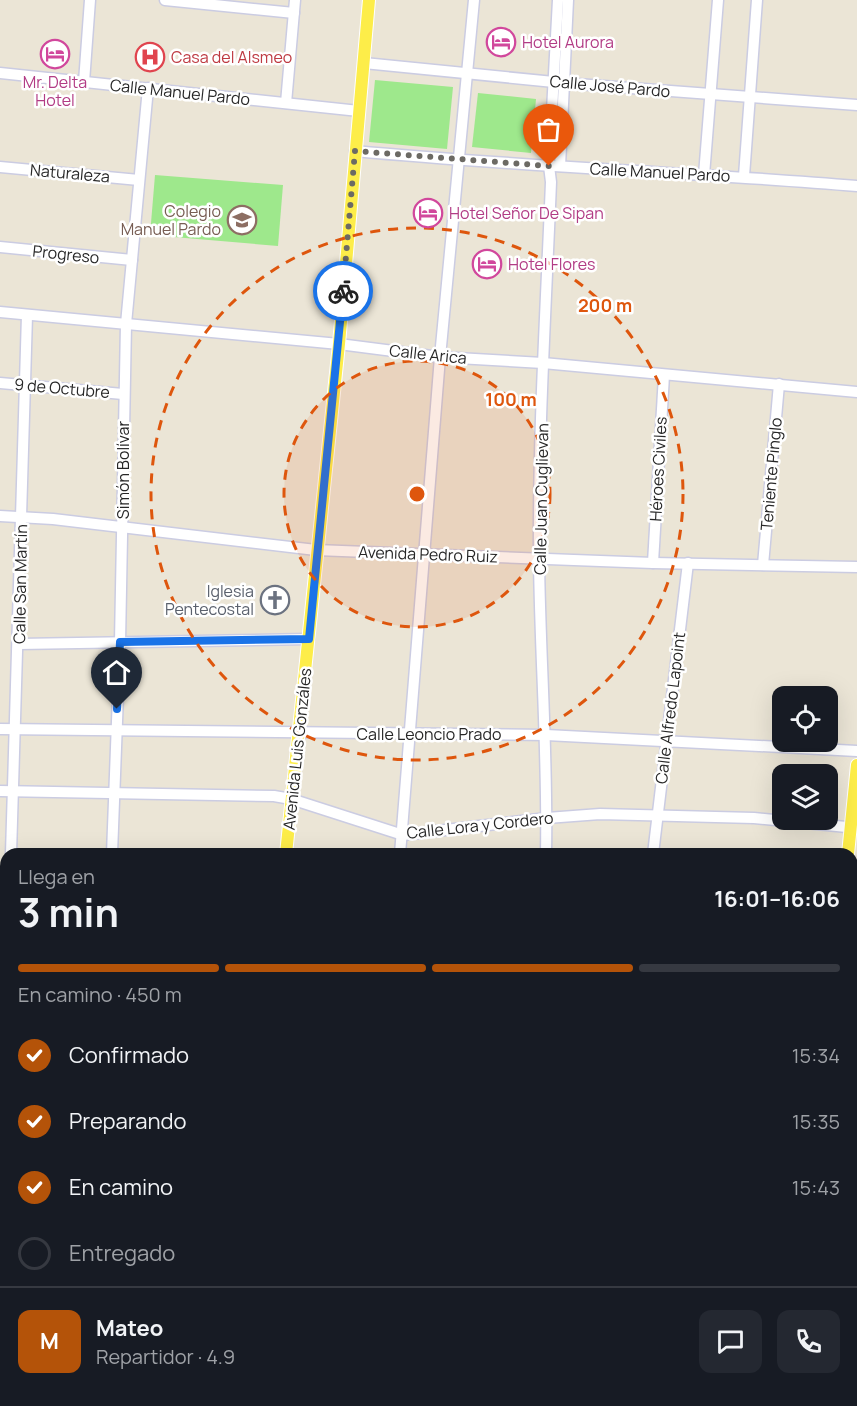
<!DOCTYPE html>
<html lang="es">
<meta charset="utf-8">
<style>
body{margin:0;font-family:Manrope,sans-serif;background:#242831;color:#f1f3f6;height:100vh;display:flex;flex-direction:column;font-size:22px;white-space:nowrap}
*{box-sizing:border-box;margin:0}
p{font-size:20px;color:#9ea1a6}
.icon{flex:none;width:33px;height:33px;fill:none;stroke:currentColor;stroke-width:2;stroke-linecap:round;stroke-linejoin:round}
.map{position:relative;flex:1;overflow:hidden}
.details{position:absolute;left:0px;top:848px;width:858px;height:560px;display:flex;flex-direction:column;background:#171b24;border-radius:18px 18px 0 0;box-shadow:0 6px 24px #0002}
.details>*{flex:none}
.controls{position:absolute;left:772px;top:686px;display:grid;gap:12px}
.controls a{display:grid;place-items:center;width:66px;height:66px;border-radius:12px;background:#171b24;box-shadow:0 6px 24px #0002;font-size:30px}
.pin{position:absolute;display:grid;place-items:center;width:51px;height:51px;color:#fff;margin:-62px -26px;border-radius:50% 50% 50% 0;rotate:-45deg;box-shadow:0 0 6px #0007}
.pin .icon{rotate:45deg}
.courier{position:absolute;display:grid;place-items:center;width:60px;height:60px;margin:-30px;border:4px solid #1a73e8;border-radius:50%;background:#fff;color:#222;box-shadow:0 2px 8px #0007}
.headline em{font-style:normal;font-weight:700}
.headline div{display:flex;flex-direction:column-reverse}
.headline{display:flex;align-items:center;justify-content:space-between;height:102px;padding:0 18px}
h1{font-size:39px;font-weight:700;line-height:45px}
.bar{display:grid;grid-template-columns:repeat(4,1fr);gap:9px 6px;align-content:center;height:72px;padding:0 18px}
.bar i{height:8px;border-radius:4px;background:#363941}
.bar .selected{background:#b45309}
.bar p{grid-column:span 4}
.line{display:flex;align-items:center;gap:15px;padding:0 18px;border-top:2px solid #363941}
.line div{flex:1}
.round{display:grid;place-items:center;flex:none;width:63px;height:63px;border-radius:12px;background:#242831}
ol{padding:0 18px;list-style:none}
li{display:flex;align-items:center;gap:18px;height:66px}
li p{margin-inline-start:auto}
li .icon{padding:6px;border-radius:50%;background:#b45309;color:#fff;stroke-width:4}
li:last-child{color:#9ea1a6}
li i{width:33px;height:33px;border:3px solid #363941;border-radius:50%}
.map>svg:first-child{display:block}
.green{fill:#9ee88c}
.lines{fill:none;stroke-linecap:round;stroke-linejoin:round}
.minor-casing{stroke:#cbcce2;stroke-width:13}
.major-casing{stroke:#fff;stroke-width:14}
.minor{stroke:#fff;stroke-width:10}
.major{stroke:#fded49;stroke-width:12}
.done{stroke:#6c6a64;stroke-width:6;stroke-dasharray:0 10.8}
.route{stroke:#1a73e8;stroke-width:8}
.ring{fill:none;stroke:#de560d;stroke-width:3;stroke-dasharray:10 8}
.labels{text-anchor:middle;stroke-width:5;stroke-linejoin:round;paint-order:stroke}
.hotel-label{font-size:16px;fill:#b23c85;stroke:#fff;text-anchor:start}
.health-label{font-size:16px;fill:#be3a42;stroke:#fff;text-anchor:start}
.street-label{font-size:16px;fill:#272727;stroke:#fff}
.education-label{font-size:16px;fill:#785e54;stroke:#fff;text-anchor:end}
.worship-label{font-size:16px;fill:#5b616d;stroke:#fff;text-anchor:end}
.centre{fill:#de560d;stroke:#fff;stroke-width:3}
.ring-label{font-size:18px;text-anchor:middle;font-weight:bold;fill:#de560d;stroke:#fff;stroke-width:5;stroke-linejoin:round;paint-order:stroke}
</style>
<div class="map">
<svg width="857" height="1406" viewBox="0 0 857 1406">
<rect width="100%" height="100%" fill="#ebe5d6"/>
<!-- green -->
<g class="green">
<path d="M375,80L453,87L447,149L369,142Z"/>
<path d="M478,93L536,99L531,153L472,147Z"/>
<path d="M155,175L283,185L278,246L150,235Z"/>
<path d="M852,1094L857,1095V1126H852Z"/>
<path d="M0,1233L6,1238V1266L0,1303Z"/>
</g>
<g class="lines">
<!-- minor casing -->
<g class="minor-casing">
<g id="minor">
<path d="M165,0L294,13"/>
<path d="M364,63L564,83L857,105"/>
<path d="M0,73L359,111"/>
<path d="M84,82L90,0"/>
<path d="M286,103L295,0"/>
<path d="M355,151C522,167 690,172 857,186"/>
<path d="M560,166L568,0"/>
<path d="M0,167L139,180"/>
<path d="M704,175L718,0"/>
<path d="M744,176L757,0"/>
<path d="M0,247L132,260"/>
<path d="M0,312L339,344L440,357L543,363L857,392"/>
<path d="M0,383L123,394"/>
<path d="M0,516L53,519L316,550L653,563L857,567"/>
<path d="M653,563L664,375"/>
<path d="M763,565L779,384"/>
<path d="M19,644L309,639"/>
<path d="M0,729L546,735L857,751"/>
<path d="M0,791L274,796L291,799L403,835L547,818L600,814L754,818L857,828"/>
<path d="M11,854L27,315"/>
<path d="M112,854L120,642L126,324L148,88"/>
<path d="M400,854L440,357L474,0"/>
<path d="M546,854C548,755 540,657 539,559C538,433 546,307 551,182L549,166L558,0"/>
<path d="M653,854L688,563"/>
<path d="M0,886H6"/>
<path d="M852,962H857"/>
<path d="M3,1071L6,985"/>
<path d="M0,1316H6"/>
<path d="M852,1338H857"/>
<path d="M600,1401L652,1406"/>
<path d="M490,1406L491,1401"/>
<path d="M673,1406V1401"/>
</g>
</g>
<!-- major casing -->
<g class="major-casing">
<g id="major">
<path d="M286,854L339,344L369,0"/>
<path d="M848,854L857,765"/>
<path d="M0,977L6,978"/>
<path d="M0,1071H6"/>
<path d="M852,1079H857"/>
<path d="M852,1158L857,1159"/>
<path d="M0,1375L6,1328"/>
<path d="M10,1406L11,1401"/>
<path d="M227,1406L228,1401"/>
<path d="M795,1406V1401"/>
</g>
</g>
<!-- minor -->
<use href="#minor" class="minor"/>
<!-- major -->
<use href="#major" class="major"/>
</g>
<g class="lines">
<!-- done -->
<path class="done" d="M343,291L355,151L549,166"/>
<!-- route -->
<path class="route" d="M117,709L120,642L309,639L343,291"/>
</g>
<!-- distance rings -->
<circle cx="417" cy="494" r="133" fill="#de560d" fill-opacity=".12"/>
<g class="ring">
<circle cx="417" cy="494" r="133"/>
<circle cx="417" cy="494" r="266"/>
</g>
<!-- icons -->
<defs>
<g id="hotel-ring" transform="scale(1.5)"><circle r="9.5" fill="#fff" stroke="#d1479c" stroke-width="1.5"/><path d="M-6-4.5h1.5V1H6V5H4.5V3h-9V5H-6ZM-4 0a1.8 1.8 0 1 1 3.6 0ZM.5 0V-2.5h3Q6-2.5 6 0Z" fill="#d1479c"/></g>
<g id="hospital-ring" transform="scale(1.5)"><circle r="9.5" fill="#fff" stroke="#e0444e" stroke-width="1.5"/><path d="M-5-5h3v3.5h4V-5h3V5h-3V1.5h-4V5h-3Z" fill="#e0444e"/></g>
<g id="university-ring" transform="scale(1.5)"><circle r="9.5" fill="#fff" stroke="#8d6e63" stroke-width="1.5"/><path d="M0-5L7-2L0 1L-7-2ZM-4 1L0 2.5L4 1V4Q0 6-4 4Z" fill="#8d6e63"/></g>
<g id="church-ring" transform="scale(1.5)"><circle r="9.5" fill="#fff" stroke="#6b7280" stroke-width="1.5"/><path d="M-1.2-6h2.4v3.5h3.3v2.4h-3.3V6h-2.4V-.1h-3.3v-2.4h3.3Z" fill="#6b7280"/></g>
</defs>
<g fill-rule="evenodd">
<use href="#hotel-ring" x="501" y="42"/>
<use href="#hotel-ring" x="55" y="54"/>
<use href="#hospital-ring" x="150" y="57"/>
<use href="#hotel-ring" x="428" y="213"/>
<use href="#university-ring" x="242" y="220"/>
<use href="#hotel-ring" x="487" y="264"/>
<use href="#church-ring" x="275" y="600"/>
</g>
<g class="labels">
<!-- hotel labels -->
<g class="hotel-label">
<text x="522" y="48">Hotel Aurora</text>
<text x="55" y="88" text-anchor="middle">Mr. Delta<tspan x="55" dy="18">Hotel</tspan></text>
<text x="449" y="219">Hotel Señor De Sipan</text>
<text x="508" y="270">Hotel Flores</text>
</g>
<!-- health labels -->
<g class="health-label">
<text x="171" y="63">Casa del Alsmeo</text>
</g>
<!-- street labels -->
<g class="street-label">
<text transform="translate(610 86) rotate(5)" y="6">Calle José Pardo</text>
<text transform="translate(180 92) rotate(6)" y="6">Calle Manuel Pardo</text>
<text transform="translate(660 172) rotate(3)" y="6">Calle Manuel Pardo</text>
<text transform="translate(70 173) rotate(5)" y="6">Naturaleza</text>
<text transform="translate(66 254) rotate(6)" y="6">Progreso</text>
<text transform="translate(428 354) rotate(6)" y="6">Calle Arica</text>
<text transform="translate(62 388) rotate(5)" y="6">9 de Octubre</text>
<text transform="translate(658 469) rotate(-87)" y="6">Héroes Civiles</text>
<text transform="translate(123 470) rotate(-90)" y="6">Simón Bolívar</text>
<text transform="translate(771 474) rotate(-85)" y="6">Teniente Pinglo</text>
<text transform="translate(541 499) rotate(-89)" y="6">Calle Juan Cuglievan</text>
<text transform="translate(428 554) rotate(2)" y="6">Avenida Pedro Ruiz</text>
<text transform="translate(20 584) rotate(-89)" y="6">Calle San Martín</text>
<text transform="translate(670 708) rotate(-83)" y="6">Calle Alfredo Lapoint</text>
<text x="429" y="740">Calle Leoncio Prado</text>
<text transform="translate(297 749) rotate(-84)" y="6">Avenida Luis Gonzáles</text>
<text transform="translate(480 825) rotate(-6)" y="6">Calle Lora y Cordero</text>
</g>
<!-- education labels -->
<g class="education-label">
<text x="221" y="217">Colegio<tspan x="221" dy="18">Manuel Pardo</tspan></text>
</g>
<!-- worship labels -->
<g class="worship-label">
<text x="254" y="597">Iglesia<tspan x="254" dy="18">Pentecostal</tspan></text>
</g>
</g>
<circle cx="417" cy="494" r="9" class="centre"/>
<g class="ring-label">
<text x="605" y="312">200 m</text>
<text x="511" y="406">100 m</text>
</g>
</svg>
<div class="controls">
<a><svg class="icon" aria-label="locate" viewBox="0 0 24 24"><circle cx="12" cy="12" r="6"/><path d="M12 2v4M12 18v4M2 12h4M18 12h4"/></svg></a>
<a><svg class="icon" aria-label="layers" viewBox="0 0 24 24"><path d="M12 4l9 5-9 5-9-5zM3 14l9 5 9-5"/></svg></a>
</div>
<div class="pin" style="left:549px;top:166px;background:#ea580c"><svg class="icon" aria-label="bag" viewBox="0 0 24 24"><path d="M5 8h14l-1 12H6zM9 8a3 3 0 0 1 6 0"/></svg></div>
<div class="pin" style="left:117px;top:709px;background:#1f2937"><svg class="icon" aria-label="home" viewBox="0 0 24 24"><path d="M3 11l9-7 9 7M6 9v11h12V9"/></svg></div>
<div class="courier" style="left:343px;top:291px"><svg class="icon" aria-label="bike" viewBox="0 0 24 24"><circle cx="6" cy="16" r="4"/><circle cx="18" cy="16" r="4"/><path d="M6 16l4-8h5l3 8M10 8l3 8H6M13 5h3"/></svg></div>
<section class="details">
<div class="headline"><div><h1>3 min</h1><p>Llega en</p></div><em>16:01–16:06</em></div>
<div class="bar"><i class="selected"></i><i class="selected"></i><i class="selected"></i><i></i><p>En camino · 450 m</p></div>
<ol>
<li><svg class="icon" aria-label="check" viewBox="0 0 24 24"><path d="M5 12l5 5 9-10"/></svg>Confirmado<p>15:34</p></li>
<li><svg class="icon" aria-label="check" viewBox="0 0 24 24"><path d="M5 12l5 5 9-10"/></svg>Preparando<p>15:35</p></li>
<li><svg class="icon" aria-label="check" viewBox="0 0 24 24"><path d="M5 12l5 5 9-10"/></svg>En camino<p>15:43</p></li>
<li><i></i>Entregado</li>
</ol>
<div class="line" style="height:108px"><b class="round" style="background:#b45309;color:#fff">M</b><div><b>Mateo</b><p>Repartidor · 4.9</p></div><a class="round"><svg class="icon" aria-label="chat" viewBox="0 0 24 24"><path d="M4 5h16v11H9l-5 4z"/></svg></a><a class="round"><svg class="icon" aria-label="phone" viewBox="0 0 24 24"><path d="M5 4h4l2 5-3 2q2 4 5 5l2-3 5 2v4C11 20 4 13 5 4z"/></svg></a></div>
</section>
</div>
